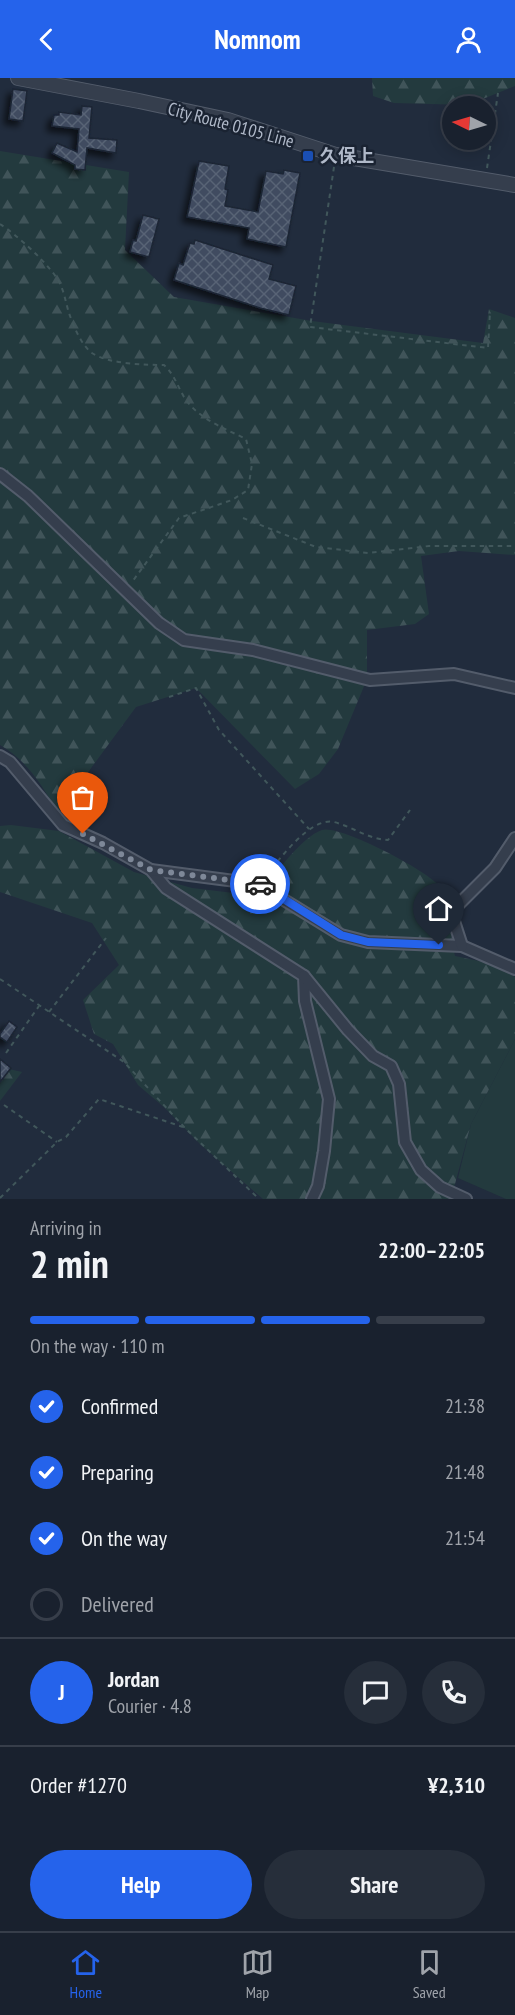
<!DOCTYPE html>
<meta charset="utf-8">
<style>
body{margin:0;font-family:"PT Sans Narrow","Noto Sans JP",sans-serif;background:#262e3a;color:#f1f3f6;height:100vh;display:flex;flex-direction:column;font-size:22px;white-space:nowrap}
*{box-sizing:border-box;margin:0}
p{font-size:20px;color:#9fa3aa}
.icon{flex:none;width:33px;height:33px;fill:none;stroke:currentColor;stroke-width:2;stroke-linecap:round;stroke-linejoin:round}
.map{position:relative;height:1121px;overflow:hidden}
.drawer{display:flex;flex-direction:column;background:#19212e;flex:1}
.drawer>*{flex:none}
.needle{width:39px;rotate:275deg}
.tools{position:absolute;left:442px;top:18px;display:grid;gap:12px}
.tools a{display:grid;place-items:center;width:54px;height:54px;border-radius:50%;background:#19212e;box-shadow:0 3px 15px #0003,0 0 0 2px #373e4a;font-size:30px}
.pin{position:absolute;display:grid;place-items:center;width:51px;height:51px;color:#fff;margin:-62px -26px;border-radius:50% 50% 50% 0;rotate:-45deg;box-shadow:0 0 6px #0007}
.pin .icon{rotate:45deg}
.courier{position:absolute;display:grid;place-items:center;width:60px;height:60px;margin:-30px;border:4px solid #2563eb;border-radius:50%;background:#fff;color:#222;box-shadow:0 2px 8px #0007}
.summary em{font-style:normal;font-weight:600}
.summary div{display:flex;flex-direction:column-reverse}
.summary{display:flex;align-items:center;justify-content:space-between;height:102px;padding:0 30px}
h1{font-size:39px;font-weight:600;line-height:45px}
.bar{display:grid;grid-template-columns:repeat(4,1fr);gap:9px 6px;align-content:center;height:72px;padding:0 30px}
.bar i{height:8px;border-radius:4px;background:#373e4a}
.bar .selected{background:#2563eb}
.bar p{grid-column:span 4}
.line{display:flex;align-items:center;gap:15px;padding:0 30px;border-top:2px solid #373e4a}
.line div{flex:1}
.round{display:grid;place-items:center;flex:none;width:63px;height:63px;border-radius:32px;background:#262e3a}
ol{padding:0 30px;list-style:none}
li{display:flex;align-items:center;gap:18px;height:66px}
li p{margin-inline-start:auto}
li .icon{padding:6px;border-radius:50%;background:#2563eb;color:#fff;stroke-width:4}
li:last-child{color:#9fa3aa}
li i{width:33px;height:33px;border:3px solid #373e4a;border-radius:50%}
.action{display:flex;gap:12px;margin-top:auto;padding:12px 30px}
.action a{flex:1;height:69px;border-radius:36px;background:#2563eb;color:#fff;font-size:24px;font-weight:600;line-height:69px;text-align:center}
.action a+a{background:#262e3a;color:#f1f3f6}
header{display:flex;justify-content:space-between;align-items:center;height:78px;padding:0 30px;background:#2563eb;color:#fff;font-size:27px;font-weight:600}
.tabs{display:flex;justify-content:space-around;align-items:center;height:84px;border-top:2px solid #373e4a;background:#19212e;font-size:16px;color:#9fa3aa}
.tabs a{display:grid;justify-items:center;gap:3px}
.tabs .selected{color:#2563eb}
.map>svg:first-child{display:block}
.grass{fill:#233a3e}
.forest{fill:url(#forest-firs)}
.building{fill:url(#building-cross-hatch);stroke:#1c2534;stroke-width:1.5;filter:url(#shadow)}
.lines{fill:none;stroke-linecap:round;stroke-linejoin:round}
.minor-casing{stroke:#535c6b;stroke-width:14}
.tertiary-casing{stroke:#535c6b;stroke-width:16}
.path{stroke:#41575b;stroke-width:2;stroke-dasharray:4.5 4.5;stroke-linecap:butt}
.minor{stroke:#353e4d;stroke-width:10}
.tertiary{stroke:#353e4d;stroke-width:14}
.done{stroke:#7e8898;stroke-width:6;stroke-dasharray:0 10.8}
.route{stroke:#2563eb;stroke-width:8}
.transit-dot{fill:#1a4fb4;stroke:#1a2332;stroke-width:2}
.labels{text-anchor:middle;stroke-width:5;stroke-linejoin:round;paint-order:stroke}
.street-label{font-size:18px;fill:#b0b9c9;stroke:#1a2332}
.poi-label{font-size:18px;font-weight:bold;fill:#b0b9c9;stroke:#1a2332;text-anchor:start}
</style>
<header><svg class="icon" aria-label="back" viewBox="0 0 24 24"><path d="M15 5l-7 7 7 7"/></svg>Nomnom<svg class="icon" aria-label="person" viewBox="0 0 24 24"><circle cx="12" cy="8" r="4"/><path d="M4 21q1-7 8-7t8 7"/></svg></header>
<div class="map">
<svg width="515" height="1121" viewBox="0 0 515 1121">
<defs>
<pattern id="forest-firs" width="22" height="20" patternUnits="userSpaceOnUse" patternTransform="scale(1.5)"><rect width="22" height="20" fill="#233a3e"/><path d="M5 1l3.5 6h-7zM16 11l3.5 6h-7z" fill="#405459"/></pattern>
<pattern id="building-cross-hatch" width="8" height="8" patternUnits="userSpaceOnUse" patternTransform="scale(1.5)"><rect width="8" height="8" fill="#3f4b60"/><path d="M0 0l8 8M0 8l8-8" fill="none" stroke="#586375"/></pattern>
<filter id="shadow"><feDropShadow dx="-5" dy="5" stdDeviation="3" flood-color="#0009"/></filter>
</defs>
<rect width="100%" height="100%" fill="#212c3d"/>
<!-- grass -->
<path class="grass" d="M515,961V1121H506L458,1100L471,1046Z"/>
<!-- forest -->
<g class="forest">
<path d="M372,0H515V8L468,27L394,25L373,18Z"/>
<path d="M0,73L129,94L125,172L174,219L312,243L483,265L489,231L515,240V477L459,473L421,478L429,536L415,546L367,552V601L338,671L319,696L295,711L196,610L136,629L58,735C44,710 26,681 0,667Z"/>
<path d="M11,747L59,753L134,794L192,810L258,818C272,800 301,759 322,752C339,746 431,794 441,810C446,819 452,865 455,878L493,886L515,899V961L471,1046L451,1121H263L200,1066L165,1030L138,1007L113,966L94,956L83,922L119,887L92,845L0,814V748Z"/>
<path d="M0,989L22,994L0,1023Z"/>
</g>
<!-- building -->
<g class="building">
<path d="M13,11L27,13L23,43L9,41Z"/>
<path d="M82,28L92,29L89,60L117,62L116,75L87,70L85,92L75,91V87L52,75L57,65L77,74L79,51L52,48L54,37H59V34L81,37Z"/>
<path d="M199,83L229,88L225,111L228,112L225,128L258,134L266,93L283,96L284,92L300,95L286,169L247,161L249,150L187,139Z"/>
<path d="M143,137L159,141L149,179L130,174L133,162L136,163Z"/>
<path d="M195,162L273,187L269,201L296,208L289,237L260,230L174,202L179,185L183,187L190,165L194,166Z"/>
<path d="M9,943L17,949L7,964L0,959V956Z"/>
<path d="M0,981L11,990L0,1004Z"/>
</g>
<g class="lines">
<!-- minor casing -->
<g class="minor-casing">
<g id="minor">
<path d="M0,396L28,418L159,545L184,562L253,572L370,602L454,596L515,610"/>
<path d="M0,678L10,684L63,747L103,765L151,792L166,810L304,898L305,923L329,1021L324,1073L318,1108L312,1121"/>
<path d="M151,792L258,806L341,857L368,864L462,868L515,891"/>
<path d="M462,868L451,834L495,790L515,760"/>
<path d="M304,898L348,952L373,978L391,988L399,1006L405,1064L421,1092L440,1109L466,1121"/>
</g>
</g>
<!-- tertiary casing -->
<g class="tertiary-casing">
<path id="tertiary" d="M18,0L139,23L228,42L336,77L515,107"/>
</g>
<!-- path -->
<g class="path">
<path d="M334,89L310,249L488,270L490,234"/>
<path d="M487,90L498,15"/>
<path d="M0,146C16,156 55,191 61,208C65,217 66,226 69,235C73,247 81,267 92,275C108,286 145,287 164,287C174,296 177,307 184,319C198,341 224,350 246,361L252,386L248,412L232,422L179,440L132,504"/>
<path d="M243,440L316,469L368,475L429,468H515"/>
<path d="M169,619L196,610L219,652L309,751"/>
<path d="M266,797C281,780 310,739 334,744C353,749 368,761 388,762L410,732"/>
<path d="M0,901L124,984L185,1050L259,1121"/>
<path d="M49,934L106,860"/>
<path d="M6,975L39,928"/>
<path d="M4,1027L57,1064"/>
<path d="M0,1120L57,1064L66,1059L99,1021L183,1049"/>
</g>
<!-- minor -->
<use href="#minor" class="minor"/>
<!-- tertiary -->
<use href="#tertiary" class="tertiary"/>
</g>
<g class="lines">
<!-- done -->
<path class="done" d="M83,756L151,792L260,806"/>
<!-- route -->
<path class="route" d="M260,806L341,857L368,864L439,867"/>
</g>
<!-- markers -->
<rect class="transit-dot" x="302" y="72" width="12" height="12" rx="3"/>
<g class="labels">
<!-- street labels -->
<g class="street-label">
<text transform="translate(231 47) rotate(15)" y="6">City Route 0105 Line</text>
</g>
<!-- poi labels -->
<g class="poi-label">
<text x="320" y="84">久保上</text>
</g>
</g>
</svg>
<div class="tools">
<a><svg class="needle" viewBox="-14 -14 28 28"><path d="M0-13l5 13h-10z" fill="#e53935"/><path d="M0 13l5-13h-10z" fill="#9fa3aa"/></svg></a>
</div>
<div class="pin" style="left:83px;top:756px;background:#ea580c"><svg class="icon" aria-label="bag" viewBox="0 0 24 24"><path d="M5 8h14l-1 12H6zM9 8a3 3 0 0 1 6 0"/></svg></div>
<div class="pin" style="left:439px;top:867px;background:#1f2937"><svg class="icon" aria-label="home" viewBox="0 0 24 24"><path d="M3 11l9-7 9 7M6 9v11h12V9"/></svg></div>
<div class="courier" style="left:260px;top:806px"><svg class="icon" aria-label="car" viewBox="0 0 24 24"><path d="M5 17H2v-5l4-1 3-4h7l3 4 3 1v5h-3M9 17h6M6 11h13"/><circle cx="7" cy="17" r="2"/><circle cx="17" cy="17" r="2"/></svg></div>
</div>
<section class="drawer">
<div class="summary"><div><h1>2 min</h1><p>Arriving in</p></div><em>22:00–22:05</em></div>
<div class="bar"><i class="selected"></i><i class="selected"></i><i class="selected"></i><i></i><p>On the way · 110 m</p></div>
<ol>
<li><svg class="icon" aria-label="check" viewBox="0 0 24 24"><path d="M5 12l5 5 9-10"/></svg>Confirmed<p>21:38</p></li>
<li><svg class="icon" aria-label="check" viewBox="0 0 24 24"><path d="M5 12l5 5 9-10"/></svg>Preparing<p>21:48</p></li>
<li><svg class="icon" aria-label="check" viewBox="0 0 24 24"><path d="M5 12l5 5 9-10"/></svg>On the way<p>21:54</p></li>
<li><i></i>Delivered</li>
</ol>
<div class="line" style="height:108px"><b class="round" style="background:#2563eb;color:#fff">J</b><div><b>Jordan</b><p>Courier · 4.8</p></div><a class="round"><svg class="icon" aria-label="chat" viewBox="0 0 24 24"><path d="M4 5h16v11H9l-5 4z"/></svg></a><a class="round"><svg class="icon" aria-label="phone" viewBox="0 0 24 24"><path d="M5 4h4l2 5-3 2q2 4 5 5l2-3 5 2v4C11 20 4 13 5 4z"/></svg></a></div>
<div class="line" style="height:78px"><div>Order #1270</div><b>¥2,310</b></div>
<div class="action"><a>Help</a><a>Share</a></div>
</section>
<nav class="tabs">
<a class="selected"><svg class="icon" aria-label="home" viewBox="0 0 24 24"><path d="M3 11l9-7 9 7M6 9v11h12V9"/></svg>Home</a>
<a><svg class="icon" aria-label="map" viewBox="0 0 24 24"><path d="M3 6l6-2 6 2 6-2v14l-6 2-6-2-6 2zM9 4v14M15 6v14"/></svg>Map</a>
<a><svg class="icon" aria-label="saved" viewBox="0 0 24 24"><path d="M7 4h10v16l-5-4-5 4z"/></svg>Saved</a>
</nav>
